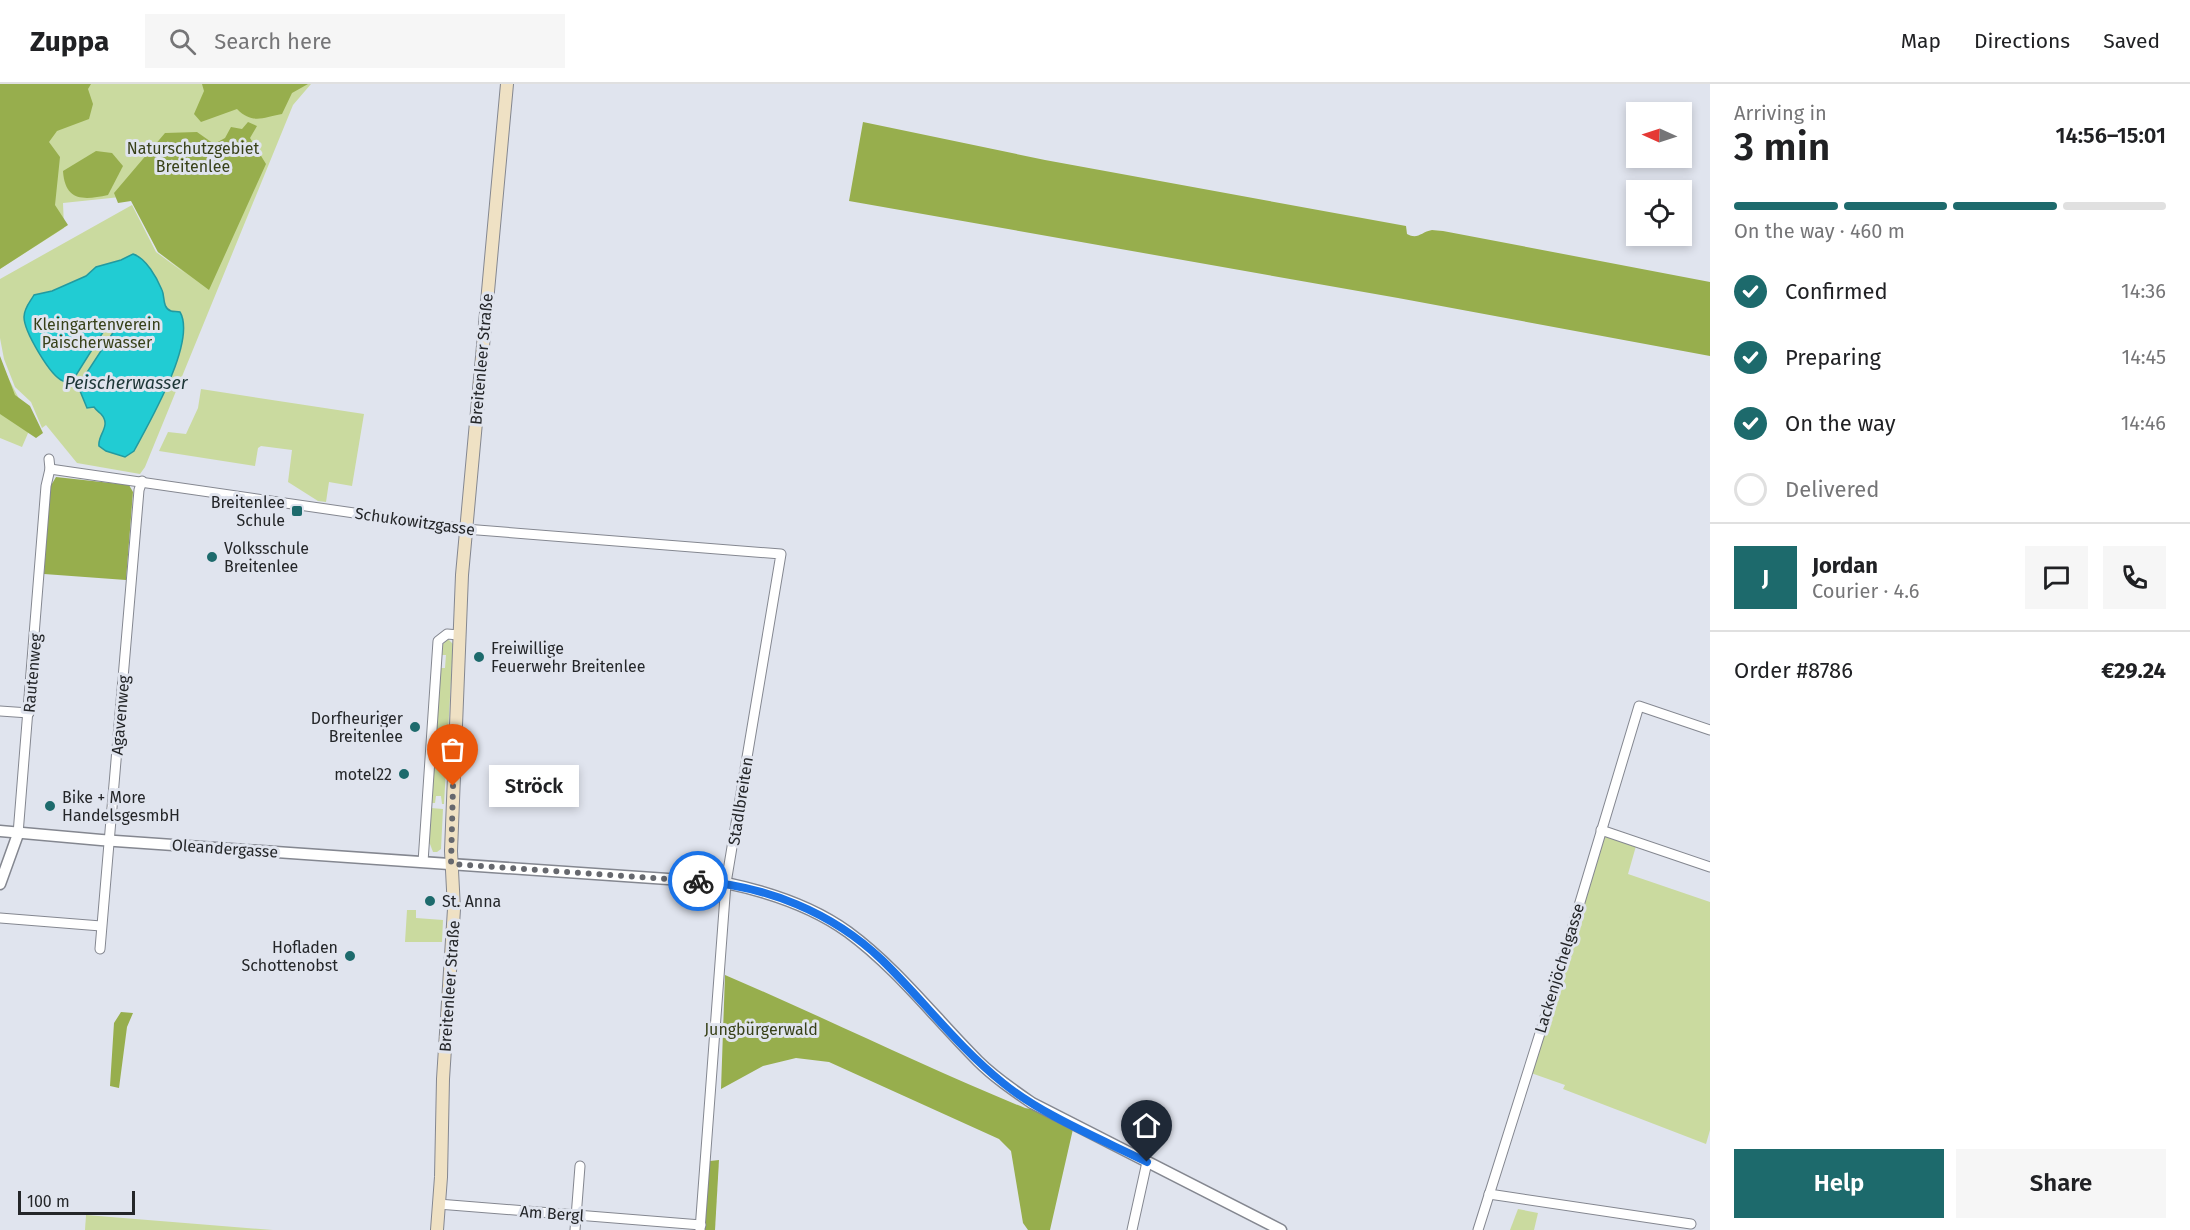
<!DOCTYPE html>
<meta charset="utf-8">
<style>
body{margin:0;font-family:"Fira Sans",sans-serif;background:#f6f6f6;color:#202124;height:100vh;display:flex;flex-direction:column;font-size:22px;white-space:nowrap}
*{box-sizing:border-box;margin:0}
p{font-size:20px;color:#757577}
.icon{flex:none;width:33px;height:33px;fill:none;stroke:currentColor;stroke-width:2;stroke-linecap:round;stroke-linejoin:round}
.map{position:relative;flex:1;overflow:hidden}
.panel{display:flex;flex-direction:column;background:#fff;width:480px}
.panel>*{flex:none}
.needle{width:39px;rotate:273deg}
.tools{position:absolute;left:1626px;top:18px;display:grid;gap:12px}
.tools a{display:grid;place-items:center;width:66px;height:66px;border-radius:0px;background:#fff;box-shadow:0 3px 9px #0003;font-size:30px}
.scale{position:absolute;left:18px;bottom:15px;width:117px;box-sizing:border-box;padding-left:6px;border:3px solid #242629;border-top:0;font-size:16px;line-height:21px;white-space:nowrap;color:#242629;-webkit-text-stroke:4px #e0e4ee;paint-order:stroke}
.pin{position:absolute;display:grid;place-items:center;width:51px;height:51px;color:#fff;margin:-62px -26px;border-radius:50% 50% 50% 0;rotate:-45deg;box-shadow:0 0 6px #0007}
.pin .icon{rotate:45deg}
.courier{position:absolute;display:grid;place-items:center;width:60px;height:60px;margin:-30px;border:4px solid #1a73e8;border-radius:50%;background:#fff;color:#222;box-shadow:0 2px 8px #0007}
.bubble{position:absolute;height:42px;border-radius:0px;background:#fff;box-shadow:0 3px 9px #0003;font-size:20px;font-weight:600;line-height:42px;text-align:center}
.summary em{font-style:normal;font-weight:600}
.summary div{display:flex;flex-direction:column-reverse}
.summary{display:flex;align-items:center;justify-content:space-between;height:102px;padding:0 24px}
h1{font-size:39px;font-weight:600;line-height:45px}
.bar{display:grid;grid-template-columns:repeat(4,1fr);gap:9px 6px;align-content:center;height:72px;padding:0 24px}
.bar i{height:8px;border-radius:4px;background:#e0e0e0}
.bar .active{background:#1d6a6c}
.bar p{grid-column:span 4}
.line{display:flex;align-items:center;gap:15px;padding:0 24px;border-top:2px solid #e0e0e0}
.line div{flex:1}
.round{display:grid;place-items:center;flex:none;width:63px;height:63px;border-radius:0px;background:#f6f6f6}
ol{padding:0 24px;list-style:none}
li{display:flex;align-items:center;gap:18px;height:66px}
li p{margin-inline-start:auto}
li .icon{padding:6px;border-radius:50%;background:#1d6a6c;color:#fff;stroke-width:4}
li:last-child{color:#757577}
li i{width:33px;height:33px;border:3px solid #e0e0e0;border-radius:50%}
.primary-button{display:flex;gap:12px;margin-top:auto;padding:12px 24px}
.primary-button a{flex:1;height:69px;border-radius:0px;background:#1d6a6c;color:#fff;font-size:24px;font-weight:600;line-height:69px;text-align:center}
.primary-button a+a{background:#f6f6f6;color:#202124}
header{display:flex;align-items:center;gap:36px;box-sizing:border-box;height:84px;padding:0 30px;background:#fff;border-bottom:2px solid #e0e0e0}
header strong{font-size:28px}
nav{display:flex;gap:33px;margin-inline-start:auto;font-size:21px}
.search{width:420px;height:54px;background:#f6f6f6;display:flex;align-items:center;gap:15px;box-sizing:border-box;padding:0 21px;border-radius:0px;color:#757577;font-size:22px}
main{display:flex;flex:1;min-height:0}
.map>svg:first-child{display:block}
.green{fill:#cada9f}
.forest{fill:#97ae4d}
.water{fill:#21ccd3;stroke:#229aa0;stroke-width:1.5}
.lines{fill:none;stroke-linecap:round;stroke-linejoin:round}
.minor-casing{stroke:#848790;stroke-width:11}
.tertiary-casing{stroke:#848790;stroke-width:13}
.secondary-casing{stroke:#848790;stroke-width:14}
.minor{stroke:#fff;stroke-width:9}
.tertiary{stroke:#fff;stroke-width:10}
.secondary{stroke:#efe1c4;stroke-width:12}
.done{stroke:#66686e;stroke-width:6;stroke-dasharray:0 10.8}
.route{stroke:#1a73e8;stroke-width:8}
.poi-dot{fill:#1d6a6c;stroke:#e0e4ee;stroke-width:2}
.labels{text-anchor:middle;stroke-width:6;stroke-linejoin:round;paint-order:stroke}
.park-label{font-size:16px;fill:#384119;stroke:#e0e4ee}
.street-label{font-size:16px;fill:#242629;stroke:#e0e4ee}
.poi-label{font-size:16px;fill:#242629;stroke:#e0e4ee;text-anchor:end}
.water-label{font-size:18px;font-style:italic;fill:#1d3637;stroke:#e0e4ee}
</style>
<header>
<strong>Zuppa</strong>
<div class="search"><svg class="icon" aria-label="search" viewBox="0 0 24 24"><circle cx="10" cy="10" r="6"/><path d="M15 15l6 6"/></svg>Search here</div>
<nav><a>Map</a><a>Directions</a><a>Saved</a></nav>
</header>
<main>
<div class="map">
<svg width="1710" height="1146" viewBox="0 0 1710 1146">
<rect width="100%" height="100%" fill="#e0e4ee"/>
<!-- green -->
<g class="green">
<path d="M0,0H311L293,21L145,383L140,390L77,379L46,341L42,344L31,318L15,303L4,275L0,254V195L132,121L156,168L186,190L158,168L130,112L63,119L64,144L0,185Z"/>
<path d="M0,278L32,340L22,363L0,354Z"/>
<path d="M201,305L364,330L352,402L329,398L326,418L318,417L288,398L292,366L261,362L258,364L255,382L159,367L168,348L186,350L198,324Z"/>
<path d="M448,555L453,560L444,720H442L441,712H436L435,719H431L441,584H445L446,571H442L443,560Z"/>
<path d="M431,724L443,725L441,765L437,768H433L430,760L428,759Z"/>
<path d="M1603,751L1636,762L1628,790L1710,818V1046L1706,1060L1563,1005L1565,1001L1531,989Z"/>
<path d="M407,826H416V834L443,836L442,858H405Z"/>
<path d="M1518,1125L1538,1129L1534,1146H1510Z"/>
<path d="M86,1131L273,1146H85Z"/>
</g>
<!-- forest -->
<g class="forest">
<path d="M0,0H91L88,5L93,20L89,35L57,47L49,58L60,73L55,121L68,141L0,185Z"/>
<path d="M202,0H308L292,9L282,30C262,34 252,40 237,25L201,38L194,30L204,7Z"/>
<path d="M248,38L257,42L250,54L266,80L209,206L158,168L131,117L118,119L114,109L165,49L197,48L214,60L225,54L231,43L242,45Z"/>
<path d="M863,38L1045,76L1406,142L1407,150C1418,156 1421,148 1432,146C1435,146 1439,147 1443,147L1710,198V272L1398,214L849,117Z"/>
<path d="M96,67L112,69L123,82L108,111C84,116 65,118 63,87Z"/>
<path d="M0,272L15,311L30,322L43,349L36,354L0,330Z"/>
<path d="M56,393L129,401L133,408L126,496L44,490L50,403Z"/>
<path d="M725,891C826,934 924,983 1025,1024L1036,1026L1073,1045L1050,1146H1028L1023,1139L1011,1067L999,1055L829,978L796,974L763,982L721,1005Z"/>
<path d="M121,928L133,929L127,943L119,1004L110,1002L114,939Z"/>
<path d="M719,1076L715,1146H704L710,1077Z"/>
</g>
<!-- water -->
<path class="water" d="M133,170C146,174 157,194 162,206C165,212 162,224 171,227C174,228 177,227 180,228C197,257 149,339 134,367L125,373L106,367L99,362C97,351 112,342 101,330C99,328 96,326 94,323L87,324L78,302L118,241V237H110L73,296C70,296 67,298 63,297C50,292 24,247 24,233C24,224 30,218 34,211L52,207L86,192L96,183L121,176Z"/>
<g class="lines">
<!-- minor casing -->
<g class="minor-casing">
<g id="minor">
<path d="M50,385L465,445L781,470L726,799L700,1146"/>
<path d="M0,627L29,629"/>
<path d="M1601,746L1710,783"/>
<path d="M18,750L46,402L50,385L49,375"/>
<path d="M423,778L438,557L447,550L459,551"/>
<path d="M0,834L101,842"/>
<path d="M100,865L139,406L142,397"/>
<path d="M1489,1110L1691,1140"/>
<path d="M438,1120L701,1141"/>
<path d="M575,1146L580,1082"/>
<path d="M1132,1146L1147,1078"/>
<path d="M1478,1146L1553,908L1639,622L1710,646"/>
</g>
</g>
<!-- tertiary casing -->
<g class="tertiary-casing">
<g id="tertiary">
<path d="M0,747L101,756L726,799C769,808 812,822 848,848C897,884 935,934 978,977C994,993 1013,1006 1032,1019L1281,1146"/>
<path d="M0,800L18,750"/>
</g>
</g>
<!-- secondary casing -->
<g class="secondary-casing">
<path id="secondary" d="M437,1146L441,1093L443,995L454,825L451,767L462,491L507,0"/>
</g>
<!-- minor -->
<use href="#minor" class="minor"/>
<!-- tertiary -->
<use href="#tertiary" class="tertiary"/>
<!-- secondary -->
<use href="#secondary" class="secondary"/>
</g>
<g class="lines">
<!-- done -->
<path class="done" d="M453,702L451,780L698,797"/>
<!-- route -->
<path class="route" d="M698,797C766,802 832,828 882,876C923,916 958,963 1003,999C1042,1031 1101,1055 1147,1078"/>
</g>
<!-- markers -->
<g class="poi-dot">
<rect x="291" y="421" width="12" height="12" rx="3"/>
<circle cx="212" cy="473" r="6"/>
<circle cx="479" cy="573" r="6"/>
<circle cx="415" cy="643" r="6"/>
<circle cx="404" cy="690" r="6"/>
<circle cx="50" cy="722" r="6"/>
<circle cx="430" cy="817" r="6"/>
<circle cx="350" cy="872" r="6"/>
</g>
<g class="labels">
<!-- park labels -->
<g class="park-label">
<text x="193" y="70">Naturschutzgebiet<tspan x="193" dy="18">Breitenlee</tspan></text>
<text x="97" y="246">Kleingartenverein<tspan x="97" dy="18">Paischerwasser</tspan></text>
<text x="761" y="951">Jungbürgerwald</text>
</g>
<!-- street labels -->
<g class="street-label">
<text transform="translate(481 275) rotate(-85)" y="6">Breitenleer Straße</text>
<text transform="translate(415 437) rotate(8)" y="6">Schukowitzgasse</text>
<text transform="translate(32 589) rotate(-85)" y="6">Rautenweg</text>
<text transform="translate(120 631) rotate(-85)" y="6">Agavenweg</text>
<text transform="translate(740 717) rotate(-81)" y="6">Stadlbreiten</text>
<text transform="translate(225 764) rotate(4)" y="6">Oleandergasse</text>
<text transform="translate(1559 884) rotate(-73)" y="6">Lackenjöchelgasse</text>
<text transform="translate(449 902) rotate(-86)" y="6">Breitenleer Straße</text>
<text transform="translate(552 1129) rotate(4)" y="6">Am Bergl</text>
</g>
<!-- poi labels -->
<g class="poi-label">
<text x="285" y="424">Breitenlee<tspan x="285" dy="18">Schule</tspan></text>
<text x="224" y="470" text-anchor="start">Volksschule<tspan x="224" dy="18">Breitenlee</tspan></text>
<text x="491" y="570" text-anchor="start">Freiwillige<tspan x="491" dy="18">Feuerwehr Breitenlee</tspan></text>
<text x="403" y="640">Dorfheuriger<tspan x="403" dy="18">Breitenlee</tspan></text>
<text x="392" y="696">motel22</text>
<text x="62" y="719" text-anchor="start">Bike + More<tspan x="62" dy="18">HandelsgesmbH</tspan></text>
<text x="442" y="823" text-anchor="start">St. Anna</text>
<text x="338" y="869">Hofladen<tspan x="338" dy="18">Schottenobst</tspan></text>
</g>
<!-- water labels -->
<g class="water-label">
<text x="126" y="305">Peischerwasser</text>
</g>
</g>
</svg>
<div class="tools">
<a><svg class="needle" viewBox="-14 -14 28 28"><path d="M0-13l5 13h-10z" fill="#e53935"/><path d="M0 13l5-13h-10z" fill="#757577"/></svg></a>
<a><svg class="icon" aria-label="locate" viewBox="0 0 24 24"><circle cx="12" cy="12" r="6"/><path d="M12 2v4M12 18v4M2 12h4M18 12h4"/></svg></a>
</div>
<div class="scale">100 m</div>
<div class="pin" style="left:453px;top:702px;background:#ea580c"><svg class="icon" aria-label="bag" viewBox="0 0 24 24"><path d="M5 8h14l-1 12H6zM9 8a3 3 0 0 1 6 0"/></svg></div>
<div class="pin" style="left:1147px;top:1078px;background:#1f2937"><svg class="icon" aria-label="home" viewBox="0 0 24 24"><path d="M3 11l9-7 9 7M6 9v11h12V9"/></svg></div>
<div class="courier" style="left:698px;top:797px"><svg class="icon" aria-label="bike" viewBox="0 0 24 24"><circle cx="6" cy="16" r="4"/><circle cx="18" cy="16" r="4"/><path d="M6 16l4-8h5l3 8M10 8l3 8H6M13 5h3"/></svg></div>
<div class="bubble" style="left:489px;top:681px;width:90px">Ströck</div>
</div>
<section class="panel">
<div class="summary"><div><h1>3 min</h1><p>Arriving in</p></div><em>14:56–15:01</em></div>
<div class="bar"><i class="active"></i><i class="active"></i><i class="active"></i><i></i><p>On the way · 460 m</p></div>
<ol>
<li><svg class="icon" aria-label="check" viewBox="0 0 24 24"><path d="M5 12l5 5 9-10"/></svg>Confirmed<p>14:36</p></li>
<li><svg class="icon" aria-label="check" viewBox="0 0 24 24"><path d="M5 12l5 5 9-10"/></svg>Preparing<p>14:45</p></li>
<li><svg class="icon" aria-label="check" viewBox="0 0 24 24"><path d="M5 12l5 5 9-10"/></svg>On the way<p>14:46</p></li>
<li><i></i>Delivered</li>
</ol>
<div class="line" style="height:108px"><b class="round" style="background:#1d6a6c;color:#fff">J</b><div><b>Jordan</b><p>Courier · 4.6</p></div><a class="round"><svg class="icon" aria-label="chat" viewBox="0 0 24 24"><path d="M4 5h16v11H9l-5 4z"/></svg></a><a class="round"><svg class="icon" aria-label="phone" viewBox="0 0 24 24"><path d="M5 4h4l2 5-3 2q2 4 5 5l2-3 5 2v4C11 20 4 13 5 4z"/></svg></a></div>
<div class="line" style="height:78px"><div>Order #8786</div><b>€29.24</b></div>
<div class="primary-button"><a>Help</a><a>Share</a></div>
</section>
</main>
